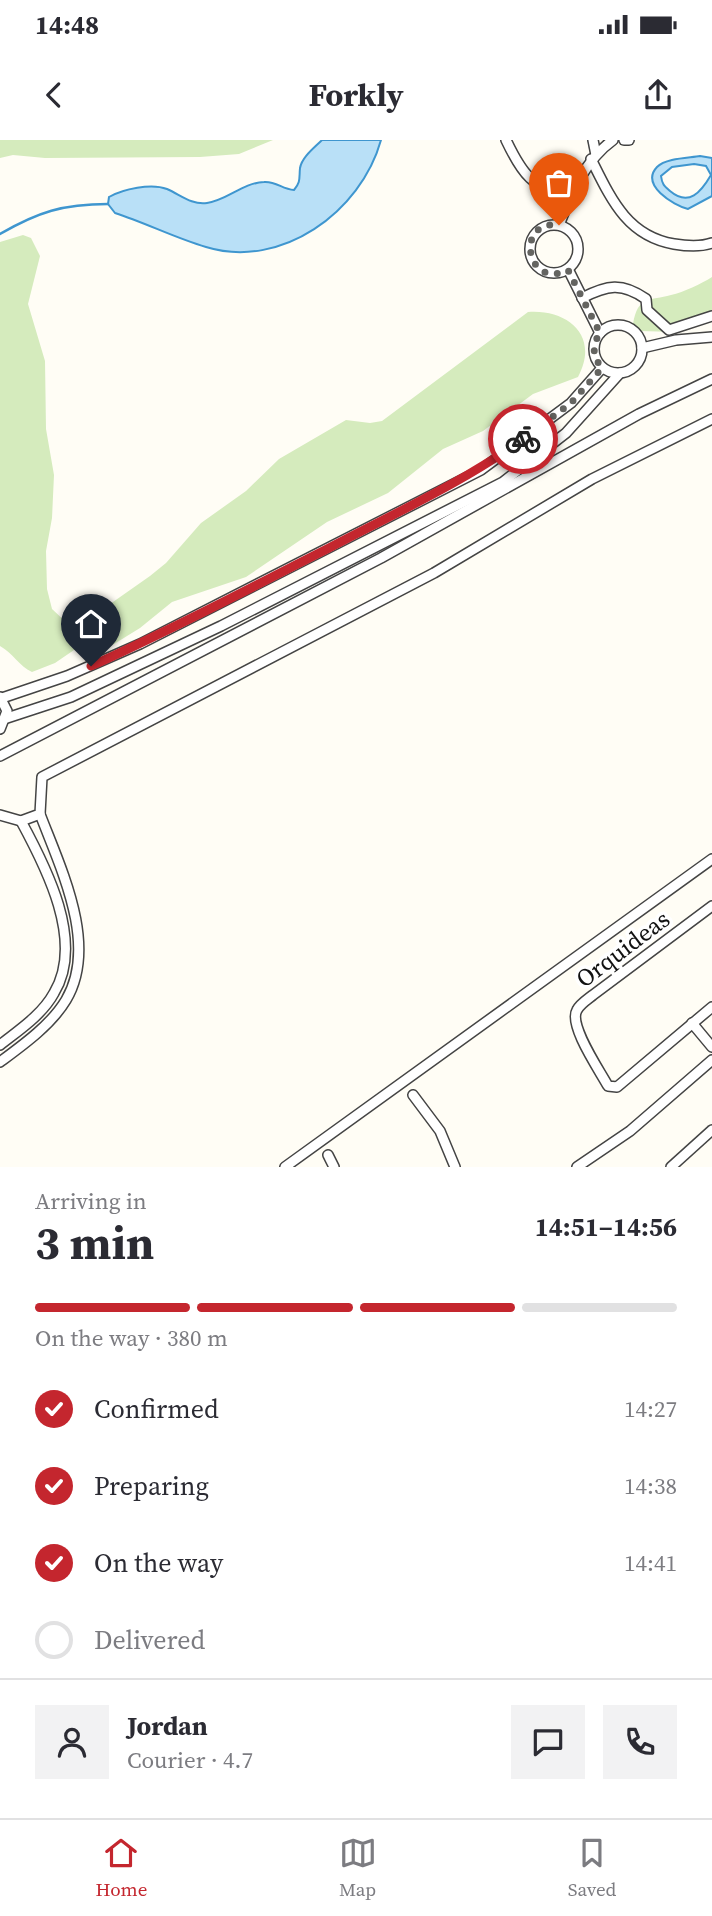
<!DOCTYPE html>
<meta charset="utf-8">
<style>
body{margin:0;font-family:"Source Serif 4",serif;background:#f2f2f3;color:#2b2b33;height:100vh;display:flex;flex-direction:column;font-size:26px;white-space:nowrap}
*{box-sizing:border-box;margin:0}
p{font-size:23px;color:#7c7c81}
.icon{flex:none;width:38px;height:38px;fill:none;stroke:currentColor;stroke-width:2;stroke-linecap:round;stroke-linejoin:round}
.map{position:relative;height:1027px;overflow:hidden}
.side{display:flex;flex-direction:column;background:#fff;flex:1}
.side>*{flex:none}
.pin{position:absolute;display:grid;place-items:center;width:60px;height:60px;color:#fff;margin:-72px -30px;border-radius:50% 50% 50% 0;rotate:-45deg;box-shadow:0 0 7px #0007}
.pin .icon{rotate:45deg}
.courier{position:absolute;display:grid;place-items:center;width:70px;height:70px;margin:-35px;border:5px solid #c4262e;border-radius:50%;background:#fff;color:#222;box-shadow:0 2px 9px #0007}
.headline em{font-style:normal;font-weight:700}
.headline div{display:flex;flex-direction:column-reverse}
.headline{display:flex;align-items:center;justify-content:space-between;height:119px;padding:0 35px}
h1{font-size:46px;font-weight:700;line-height:52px}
.bar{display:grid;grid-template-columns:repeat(4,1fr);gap:10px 7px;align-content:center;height:84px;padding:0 35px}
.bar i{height:9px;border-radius:5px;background:#e1e1e2}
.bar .selected{background:#c4262e}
.bar p{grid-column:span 4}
.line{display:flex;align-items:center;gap:18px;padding:0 35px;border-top:2px solid #e1e1e2}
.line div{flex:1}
.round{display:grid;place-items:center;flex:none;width:74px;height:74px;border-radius:0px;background:#f2f2f3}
ol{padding:0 35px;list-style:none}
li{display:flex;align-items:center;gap:21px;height:77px}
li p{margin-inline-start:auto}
li .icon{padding:7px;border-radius:50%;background:#c4262e;color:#fff;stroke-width:4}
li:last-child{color:#7c7c81}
li i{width:38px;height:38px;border:4px solid #e1e1e2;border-radius:50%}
.status{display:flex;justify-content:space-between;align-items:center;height:49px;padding:0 35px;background:#fff;direction:ltr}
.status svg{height:19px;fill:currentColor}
header{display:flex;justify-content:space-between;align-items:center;height:91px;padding:0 35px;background:#fff;font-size:32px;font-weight:700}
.dock{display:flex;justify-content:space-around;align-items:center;height:98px;border-top:2px solid #e1e1e2;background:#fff;font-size:19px;color:#7c7c81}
.dock a{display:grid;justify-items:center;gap:4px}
.dock .selected{color:#c4262e}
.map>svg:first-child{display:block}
.green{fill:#d5ebbd}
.water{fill:#b9e0f7;stroke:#3f96cf;stroke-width:2;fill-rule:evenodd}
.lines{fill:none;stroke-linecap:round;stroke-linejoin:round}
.stream{stroke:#3f96cf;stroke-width:2.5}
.minor-casing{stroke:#444;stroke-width:12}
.minor{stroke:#fff;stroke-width:9}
.done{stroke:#646461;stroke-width:7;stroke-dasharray:0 12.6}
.route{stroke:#c4262e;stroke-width:9}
.labels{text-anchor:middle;stroke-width:7;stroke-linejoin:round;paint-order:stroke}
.street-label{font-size:24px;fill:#111;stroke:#fff}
</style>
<div class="status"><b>14:48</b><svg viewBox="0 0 49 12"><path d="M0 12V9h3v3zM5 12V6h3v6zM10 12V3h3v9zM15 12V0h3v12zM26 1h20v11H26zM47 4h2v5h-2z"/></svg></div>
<header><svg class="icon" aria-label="back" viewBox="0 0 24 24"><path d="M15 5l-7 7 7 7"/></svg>Forkly<svg class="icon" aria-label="share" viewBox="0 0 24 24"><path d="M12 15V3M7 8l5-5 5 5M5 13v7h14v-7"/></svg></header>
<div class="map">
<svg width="712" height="1027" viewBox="0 0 712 1027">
<rect width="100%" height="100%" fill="#fffdf5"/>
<!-- green -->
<g class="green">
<path d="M0,0H273L239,14L200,17L45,18L13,15L0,18Z"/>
<path d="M23,95L31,98L40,116L28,164L45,221L46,289L54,335L52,378L46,411L47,449L52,469L67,483L74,485L103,469L150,436L166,423L201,383L246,351L279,319L346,280L370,283L382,281L528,172C568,169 600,196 578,237L533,254L483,291L443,309L388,353L327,382L246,437L172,462L140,488L106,509L74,510L55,523L32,532C19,526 13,513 0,506V102Z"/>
<path d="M712,137V181L675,192L640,191L633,184C638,155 650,161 671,155C684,152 701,144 712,137Z"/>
</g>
<!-- water -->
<g class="water">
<path d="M322,0H381C361,72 281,130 206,107C175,98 146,83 115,73L108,64L109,57C123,49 151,43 167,49C181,55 191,65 207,63C228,60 242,43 264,42C276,41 282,49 294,50C301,42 299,38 300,28C302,17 314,8 322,0Z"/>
<path d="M700,16L712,18V56L688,69C673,65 640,45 657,27C666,18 689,18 700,16ZM694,24L706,26L711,35C701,52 689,67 670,51C664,46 662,44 661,36L672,27Z"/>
</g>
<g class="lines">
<!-- stream -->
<path class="stream" d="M0,94C38,72 63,64 108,64"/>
<!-- minor casing -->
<g class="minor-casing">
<g id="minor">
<path d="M506,0C524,38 531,43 569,61"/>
<path d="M593,0L596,15"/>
<path d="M624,0H629"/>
<path d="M591,19C611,59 627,96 674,104C686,106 701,107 712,103"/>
<circle cx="554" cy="109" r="24"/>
<path d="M559,85C572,53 584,21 613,0"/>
<path d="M568,129L600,193"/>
<path d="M582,158C607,145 622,142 646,159L647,170L669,190L712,176"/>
<circle cx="618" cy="209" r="24"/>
<path d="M642,208L676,200L712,197"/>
<path d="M0,557L7,571L0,589"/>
<path d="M2,558L67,536L140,504L481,330L571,263L602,228"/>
<path d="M7,578L71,557L221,486L503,342L566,293L620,233"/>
<path d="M0,616L381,418L639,274L712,239"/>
<path d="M0,675L21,681L40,674L42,637L434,433L592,339L712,279"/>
<path d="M712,766L593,855C588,859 580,864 577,870C568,885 600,931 608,946L617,947L712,867"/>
<path d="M692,883L712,907"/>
<path d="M0,905C19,890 42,875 54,853C85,802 46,727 21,681"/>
<path d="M0,922C23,905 51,885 66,860C99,805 60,727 40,674"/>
<path d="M413,955L440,991L455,1027"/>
<path d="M328,1015L334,1027"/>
<path d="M285,1027L712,719"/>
<path d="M577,1027L630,991L712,920"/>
<path d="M671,1027L712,990"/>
</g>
</g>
<!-- minor -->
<use href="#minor" class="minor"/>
</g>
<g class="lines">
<!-- done -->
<path class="done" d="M523,299L571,263L602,228C592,216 592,205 600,193L568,130C526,151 514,79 559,85"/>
<!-- route -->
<path class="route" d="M91,526C172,490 250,448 329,408C395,373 462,343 523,299"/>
</g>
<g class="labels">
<!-- street labels -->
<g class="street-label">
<text transform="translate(623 809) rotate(-37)" y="8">Orquideas</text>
</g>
</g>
</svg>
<div class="pin" style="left:559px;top:85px;background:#ea580c"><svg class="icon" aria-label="bag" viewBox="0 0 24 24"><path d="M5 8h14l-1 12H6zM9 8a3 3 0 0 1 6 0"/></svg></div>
<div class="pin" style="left:91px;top:526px;background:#1f2937"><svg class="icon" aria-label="home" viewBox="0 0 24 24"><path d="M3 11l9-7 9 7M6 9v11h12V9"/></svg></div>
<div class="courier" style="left:523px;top:299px"><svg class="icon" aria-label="bike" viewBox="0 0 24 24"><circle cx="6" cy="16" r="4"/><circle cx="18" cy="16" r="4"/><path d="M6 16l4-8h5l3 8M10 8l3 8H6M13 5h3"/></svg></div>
</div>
<section class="side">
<div class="headline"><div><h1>3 min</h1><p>Arriving in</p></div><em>14:51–14:56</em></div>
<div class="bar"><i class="selected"></i><i class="selected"></i><i class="selected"></i><i></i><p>On the way · 380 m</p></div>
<ol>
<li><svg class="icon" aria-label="check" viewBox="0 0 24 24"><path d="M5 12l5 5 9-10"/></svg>Confirmed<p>14:27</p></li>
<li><svg class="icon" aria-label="check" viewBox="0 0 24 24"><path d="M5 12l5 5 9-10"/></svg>Preparing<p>14:38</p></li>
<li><svg class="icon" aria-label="check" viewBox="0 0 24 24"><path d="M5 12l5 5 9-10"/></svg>On the way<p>14:41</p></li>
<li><i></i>Delivered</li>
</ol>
<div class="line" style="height:126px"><a class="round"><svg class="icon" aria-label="person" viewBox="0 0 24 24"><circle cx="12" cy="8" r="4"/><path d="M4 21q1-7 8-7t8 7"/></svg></a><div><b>Jordan</b><p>Courier · 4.7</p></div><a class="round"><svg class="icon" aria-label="chat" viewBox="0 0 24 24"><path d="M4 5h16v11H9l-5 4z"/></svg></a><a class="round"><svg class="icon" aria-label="phone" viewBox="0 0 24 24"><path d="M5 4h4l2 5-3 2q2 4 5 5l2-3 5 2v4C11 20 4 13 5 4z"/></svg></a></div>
</section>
<nav class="dock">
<a class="selected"><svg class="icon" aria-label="home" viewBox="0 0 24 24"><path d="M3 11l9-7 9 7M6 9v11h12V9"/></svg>Home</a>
<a><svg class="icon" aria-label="map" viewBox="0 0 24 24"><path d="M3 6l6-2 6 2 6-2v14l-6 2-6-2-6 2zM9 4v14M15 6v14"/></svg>Map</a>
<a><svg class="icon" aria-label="saved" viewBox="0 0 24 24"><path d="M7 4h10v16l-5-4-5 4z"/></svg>Saved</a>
</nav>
